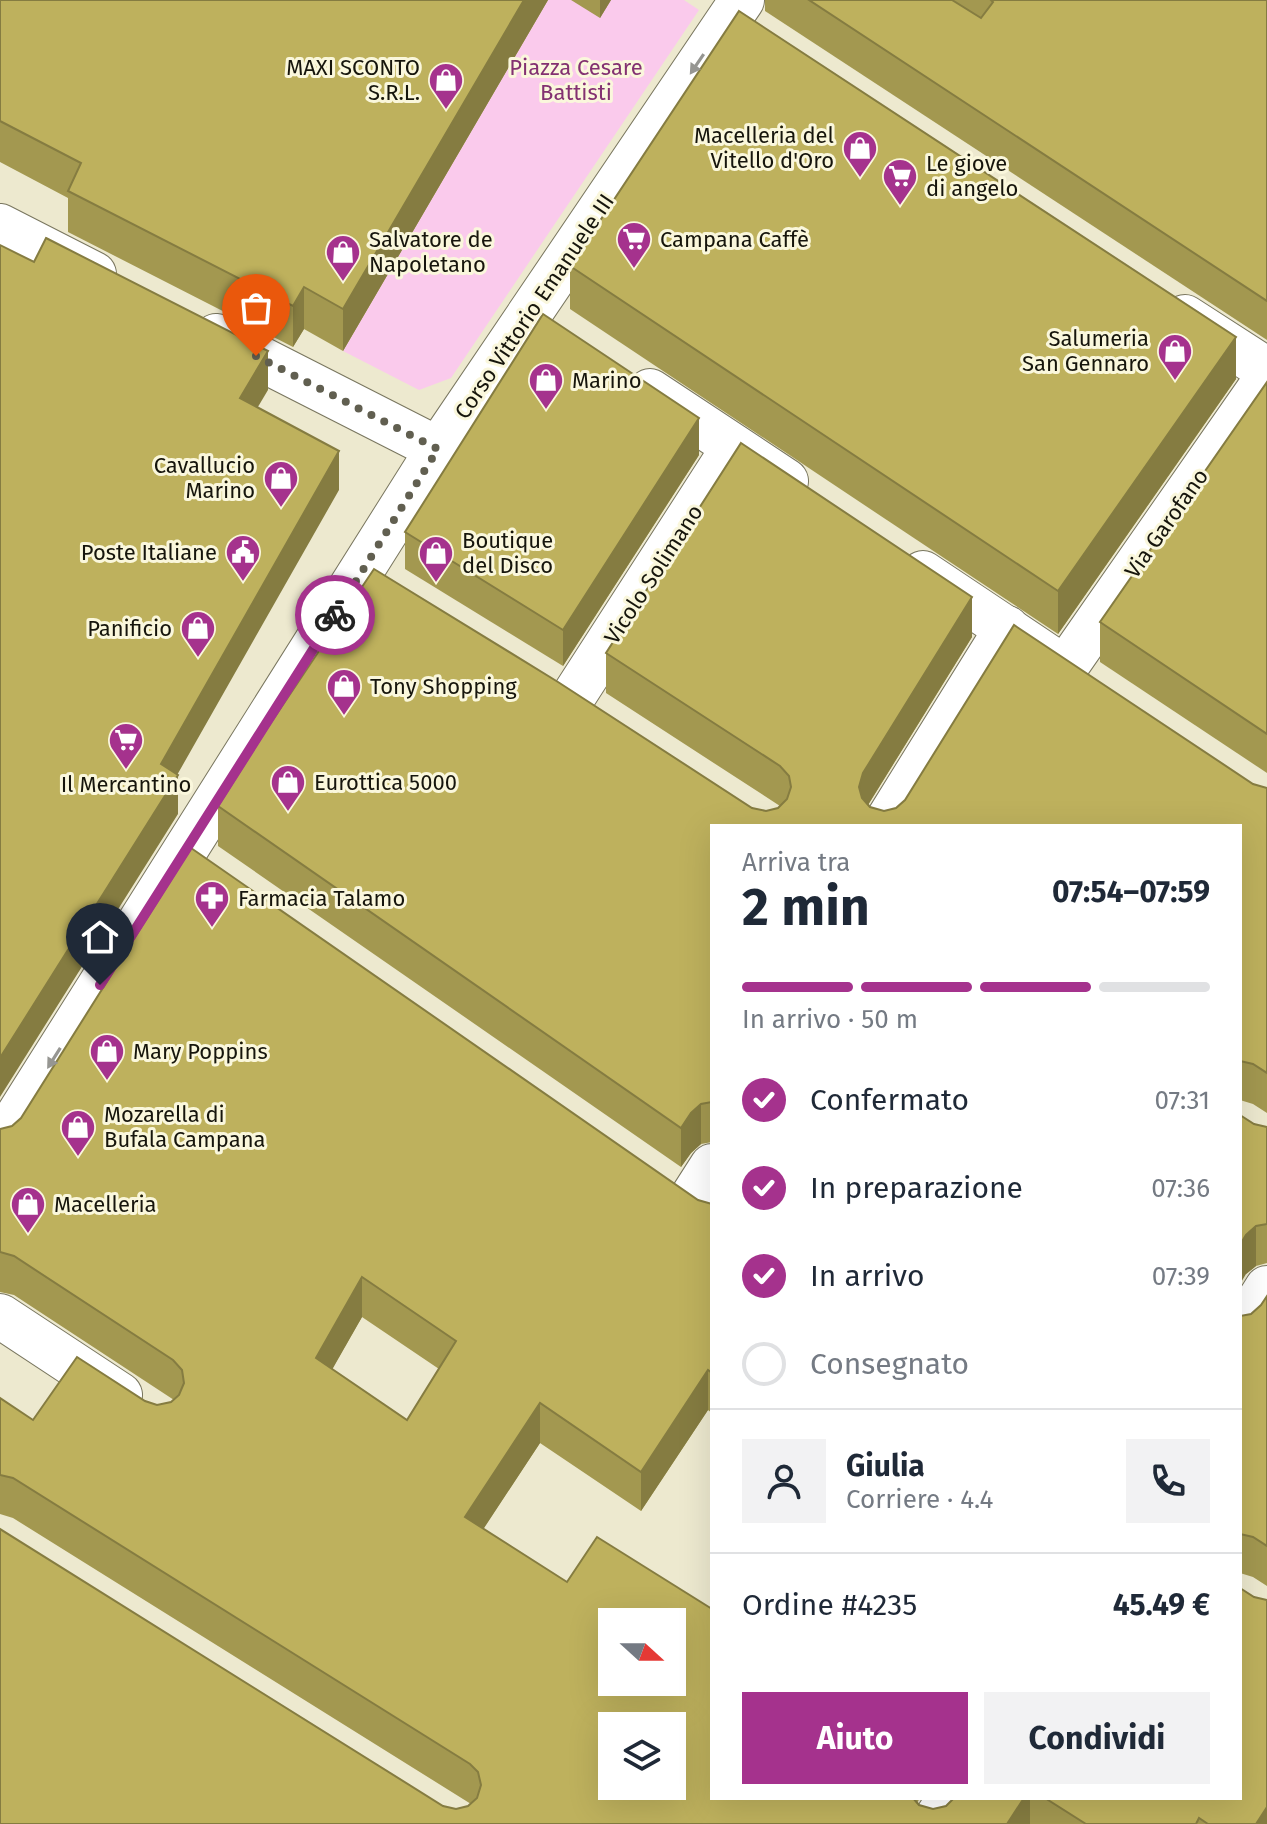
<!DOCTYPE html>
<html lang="it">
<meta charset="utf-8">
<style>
body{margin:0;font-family:"Fira Sans",sans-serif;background:#f2f2f3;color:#1f2937;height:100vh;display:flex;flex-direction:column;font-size:30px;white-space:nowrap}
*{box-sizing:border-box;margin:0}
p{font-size:26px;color:#747a83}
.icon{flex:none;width:44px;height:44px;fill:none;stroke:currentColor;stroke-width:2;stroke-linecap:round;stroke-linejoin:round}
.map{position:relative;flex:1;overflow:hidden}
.side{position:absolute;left:710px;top:824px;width:532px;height:976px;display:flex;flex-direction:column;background:#fff;border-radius:0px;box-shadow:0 8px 32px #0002}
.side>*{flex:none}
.needle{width:52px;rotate:111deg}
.controls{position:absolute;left:598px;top:1608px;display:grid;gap:16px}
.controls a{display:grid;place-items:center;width:88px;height:88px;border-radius:0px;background:#fff;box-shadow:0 8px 32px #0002;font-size:40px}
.pin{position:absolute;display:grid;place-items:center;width:68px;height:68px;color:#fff;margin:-82px -34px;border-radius:50% 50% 50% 0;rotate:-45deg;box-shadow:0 0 8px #0007}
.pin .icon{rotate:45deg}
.courier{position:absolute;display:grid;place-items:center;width:80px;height:80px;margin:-40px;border:6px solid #a5328d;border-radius:50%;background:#fff;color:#222;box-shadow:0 2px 10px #0007}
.overview em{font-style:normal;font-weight:700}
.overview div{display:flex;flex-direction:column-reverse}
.overview{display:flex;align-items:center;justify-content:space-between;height:136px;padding:0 32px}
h1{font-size:52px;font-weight:700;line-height:60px}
.bar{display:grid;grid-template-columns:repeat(4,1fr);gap:12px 8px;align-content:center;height:96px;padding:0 32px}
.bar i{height:10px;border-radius:6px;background:#e0e1e3}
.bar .on{background:#a5328d}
.bar p{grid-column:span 4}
.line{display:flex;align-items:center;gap:20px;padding:0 32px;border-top:2px solid #e0e1e3}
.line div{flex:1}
.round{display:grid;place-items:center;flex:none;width:84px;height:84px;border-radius:0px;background:#f2f2f3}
ol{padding:0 32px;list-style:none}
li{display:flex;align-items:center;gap:24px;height:88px}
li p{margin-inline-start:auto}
li .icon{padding:8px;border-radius:50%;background:#a5328d;color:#fff;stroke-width:4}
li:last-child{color:#747a83}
li i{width:44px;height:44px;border:4px solid #e0e1e3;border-radius:50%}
.cta{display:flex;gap:16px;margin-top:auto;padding:16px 32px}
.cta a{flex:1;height:92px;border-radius:0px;background:#a5328d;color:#fff;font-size:32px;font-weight:700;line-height:92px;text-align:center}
.cta a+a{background:#f2f2f3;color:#1f2937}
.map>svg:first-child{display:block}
.green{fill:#facaec}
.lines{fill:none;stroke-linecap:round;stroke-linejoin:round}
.minor-casing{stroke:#79765f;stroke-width:46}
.minor{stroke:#fff;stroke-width:44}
.wall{fill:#a39850;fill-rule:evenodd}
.shaded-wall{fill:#857c41}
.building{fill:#beb15d;stroke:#857c41;stroke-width:2;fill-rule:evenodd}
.oneway{fill:#969692}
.done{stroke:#615f50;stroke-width:8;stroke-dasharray:0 14.4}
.route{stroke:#a5328d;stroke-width:10}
.labels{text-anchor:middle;stroke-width:6;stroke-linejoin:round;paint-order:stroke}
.poi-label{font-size:22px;fill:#16150c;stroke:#faf7dc;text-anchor:start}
.park-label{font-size:22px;fill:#833171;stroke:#faf7dc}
.street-label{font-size:22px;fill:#16150c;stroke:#faf7dc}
</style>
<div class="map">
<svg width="1267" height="1824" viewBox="0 0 1267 1824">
<rect width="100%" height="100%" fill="#ede9cf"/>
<!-- green -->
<path class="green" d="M548,0H684L699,10L451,378L419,390L343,351Z"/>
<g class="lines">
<!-- minor casing -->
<g class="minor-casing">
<g id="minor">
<path d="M0,226L94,274"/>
<path d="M1185,317L1267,370"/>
<path d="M216,336L438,449"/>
<path d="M650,391L786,481"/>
<path d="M923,573L1059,664"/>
<path d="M1065,668L1267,378"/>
<path d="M571,700L734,447"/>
<path d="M884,826L1007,628"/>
<path d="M0,1144L438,449L742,0"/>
<path d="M689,1202L712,1166"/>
<path d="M0,1316L120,1395"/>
<path d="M1240,1331L1267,1288"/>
<path d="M933,1824L949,1798"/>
</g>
</g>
<!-- minor -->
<use href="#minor" class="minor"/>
</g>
<!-- wall -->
<g class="wall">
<path d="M0,0H548L343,351L304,329L293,347L68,232V198L0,162Z"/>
<path d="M571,0H611L600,18Z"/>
<path d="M765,0H1267V340L765,11Z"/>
<path d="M570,266L1236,379L1058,634L570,309Z"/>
<path d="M1267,382V773L1100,662V622Z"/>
<path d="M699,455L563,666L405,569V532Z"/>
<path d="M972,637L868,805L870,807L884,811L1253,784L1267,788V1113L1253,1104L1240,1100L712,826V1142L701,1144L691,1153L681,1167L218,846V806L752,808L766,811L778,808L780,806L606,693V653Z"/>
<path d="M1254,1124L1267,1127V1263L1256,1266L1246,1274Z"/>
<path d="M0,1129L698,1200L712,1204V1413L708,1410L641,1511L540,1443L483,1529L712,1798H920L917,1803L919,1805L933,1809L946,1806L954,1798H1240L1267,1824H0L443,1806L456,1809L468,1806L471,1804L13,1518L0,1514V1398L33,1420L145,1401L157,1405L171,1402L174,1400L14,1295L0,1292ZM362,1317L439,1369L407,1420L332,1369Z"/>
<path d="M1267,1296V1586L1253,1577L1240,1573V1316L1251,1314L1261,1305Z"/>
</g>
<!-- shaded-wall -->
<g class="shaded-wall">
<path d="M524,0H548L343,351V309Z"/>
<path d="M600,0H611L600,18Z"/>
<path d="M304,287V329L293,347V306Z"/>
<path d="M1236,337V379L1058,634V591Z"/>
<path d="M268,351V390L240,437V398Z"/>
<path d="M699,418V455L563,666V630Z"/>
<path d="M339,451V490L168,791L178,775V814L0,1097V1058L161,764Z"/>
<path d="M972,597V637L863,813L859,787L863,773Z"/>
<path d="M701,1104V1144L691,1153L681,1167V1128L691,1113Z"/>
<path d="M1256,1226V1266L1246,1274L1240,1284V1245L1246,1235Z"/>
<path d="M362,1277V1317L316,1398V1358Z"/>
<path d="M708,1370V1410L641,1511V1472Z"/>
<path d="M540,1403V1443L465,1557V1517Z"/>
<path d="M1024,1798H1030V1824H1007Z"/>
<path d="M1267,1807V1824H1256Z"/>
</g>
<!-- building -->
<g class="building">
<path d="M0,0H524L343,309L304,287L293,306L68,191L81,163L0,121Z"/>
<path d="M809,0H952L981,18L993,2L991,0H1267V301Z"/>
<path d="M739,11L1236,337L1058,591L570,266Z"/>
<path d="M46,238L268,351L240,398L339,451L161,764L178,775L0,1058V245L34,262Z"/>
<path d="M543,314L699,418L563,630L405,532Z"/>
<path d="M1267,382V734L1100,622Z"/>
<path d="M741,443L972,597L863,773L859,787L862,798L870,807L884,811L896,808L905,800L1014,625L1253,784L1267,788V1073L1253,1064L1240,1061V826H712V1102L701,1104L691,1113L681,1128L218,806L266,730L374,569L558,682L752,808L766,811L778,808L787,799L791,787L789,776L780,766L606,653Z"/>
<path d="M191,848L698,1200L712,1204V1373L708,1370L641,1472L540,1403L465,1517L567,1582L597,1537L712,1609V1798H913L919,1805L933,1809L946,1806L954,1798H1024L1007,1824H0V1529L443,1806L456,1809L468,1806L477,1798L481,1785L478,1772L470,1764L13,1478L0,1475V1398L33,1420L77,1357L145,1401L157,1405L171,1402L179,1395L184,1383L182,1370L173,1360L14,1256L0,1252V1129L12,1126L21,1118ZM362,1277L456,1341L407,1420L316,1358ZM612,1622H672V1682H612ZM612,1726H672V1786H612Z"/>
<path d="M1240,1115L1254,1124L1267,1127V1224L1256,1226L1246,1235L1240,1245Z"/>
<path d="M1267,1296V1546L1253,1537L1240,1534V1316L1251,1314L1261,1305Z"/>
<path d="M1240,1588L1254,1597L1267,1600V1807L1256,1824H1208L1199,1818L1196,1824H1086L1045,1798H1240Z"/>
</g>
<!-- one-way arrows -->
<defs><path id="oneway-solid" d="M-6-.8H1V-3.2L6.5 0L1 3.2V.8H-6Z" transform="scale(2)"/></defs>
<g class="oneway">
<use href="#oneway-solid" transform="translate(697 64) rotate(124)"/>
<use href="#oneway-solid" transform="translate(54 1058) rotate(122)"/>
</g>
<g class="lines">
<!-- done -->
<path class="done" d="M256,356L438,449L335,615"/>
<!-- route -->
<path class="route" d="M100,985L335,615"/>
</g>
<!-- icons -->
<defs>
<g id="shop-pin" transform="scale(1.8)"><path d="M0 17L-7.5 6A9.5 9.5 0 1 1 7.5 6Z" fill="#a5328d" stroke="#faf7dc"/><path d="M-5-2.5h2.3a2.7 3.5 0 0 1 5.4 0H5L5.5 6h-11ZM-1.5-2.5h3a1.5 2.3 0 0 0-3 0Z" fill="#fff"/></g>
<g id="supermarket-pin" transform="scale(1.8)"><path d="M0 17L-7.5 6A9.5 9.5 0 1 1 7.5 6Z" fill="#a5328d" stroke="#faf7dc"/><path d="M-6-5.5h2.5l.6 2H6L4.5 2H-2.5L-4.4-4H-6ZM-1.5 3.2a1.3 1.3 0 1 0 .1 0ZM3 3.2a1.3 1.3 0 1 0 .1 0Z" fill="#fff"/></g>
<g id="civic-pin" transform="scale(1.8)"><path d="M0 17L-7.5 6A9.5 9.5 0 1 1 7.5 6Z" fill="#a5328d" stroke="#faf7dc"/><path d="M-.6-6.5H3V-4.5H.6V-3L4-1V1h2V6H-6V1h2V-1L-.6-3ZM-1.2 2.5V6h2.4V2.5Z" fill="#fff"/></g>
<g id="pharmacy-pin" transform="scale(1.8)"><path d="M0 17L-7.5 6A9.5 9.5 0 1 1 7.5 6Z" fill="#a5328d" stroke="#faf7dc"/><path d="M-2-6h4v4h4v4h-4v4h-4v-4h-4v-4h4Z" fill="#fff"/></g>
</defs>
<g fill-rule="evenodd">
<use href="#shop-pin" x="446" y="80"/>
<use href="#shop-pin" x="860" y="148"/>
<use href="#supermarket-pin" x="900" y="176"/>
<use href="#supermarket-pin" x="634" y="239"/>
<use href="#shop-pin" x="343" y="252"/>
<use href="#shop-pin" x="1175" y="351"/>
<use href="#shop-pin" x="546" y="380"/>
<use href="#shop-pin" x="281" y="478"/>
<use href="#civic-pin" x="243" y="552"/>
<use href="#shop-pin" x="436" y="553"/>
<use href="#shop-pin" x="198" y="628"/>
<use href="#shop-pin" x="344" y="686"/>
<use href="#supermarket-pin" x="126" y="740"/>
<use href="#shop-pin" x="288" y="782"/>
<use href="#pharmacy-pin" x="212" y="898"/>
<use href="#shop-pin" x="107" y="1051"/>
<use href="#shop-pin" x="78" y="1127"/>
<use href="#shop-pin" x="28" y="1204"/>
</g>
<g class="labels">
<!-- poi labels -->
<g class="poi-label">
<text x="420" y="75" text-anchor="end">MAXI SCONTO<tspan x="420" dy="25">S.R.L.</tspan></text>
<text x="834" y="143" text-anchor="end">Macelleria del<tspan x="834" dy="25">Vitello d'Oro</tspan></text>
<text x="926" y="171">Le giove<tspan x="926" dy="25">di angelo</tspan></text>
<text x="369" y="247">Salvatore de<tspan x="369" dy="25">Napoletano</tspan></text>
<text x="660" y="247">Campana Caffè</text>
<text x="1149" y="346" text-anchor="end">Salumeria<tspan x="1149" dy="25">San Gennaro</tspan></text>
<text x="572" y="388">Marino</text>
<text x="255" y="473" text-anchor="end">Cavallucio<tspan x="255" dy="25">Marino</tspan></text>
<text x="462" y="548">Boutique<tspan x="462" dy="25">del Disco</tspan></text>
<text x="217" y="560" text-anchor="end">Poste Italiane</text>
<text x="172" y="636" text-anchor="end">Panificio</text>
<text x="370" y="694">Tony Shopping</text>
<text x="314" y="790">Eurottica 5000</text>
<text x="126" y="792" text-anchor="middle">Il Mercantino</text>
<text x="238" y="906">Farmacia Talamo</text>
<text x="133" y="1059">Mary Poppins</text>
<text x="104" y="1122">Mozarella di<tspan x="104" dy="25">Bufala Campana</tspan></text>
<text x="54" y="1212">Macelleria</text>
</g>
<!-- park labels -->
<g class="park-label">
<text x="576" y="75">Piazza Cesare<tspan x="576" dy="25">Battisti</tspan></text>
</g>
<!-- street labels -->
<g class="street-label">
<text transform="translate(534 306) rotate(-56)" y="8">Corso Vittorio Emanuele III</text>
<text transform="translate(1166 523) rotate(-55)" y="8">Via Garofano</text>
<text transform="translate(653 574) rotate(-57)" y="8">Vicolo Solimano</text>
</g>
</g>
</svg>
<div class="controls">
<a><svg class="needle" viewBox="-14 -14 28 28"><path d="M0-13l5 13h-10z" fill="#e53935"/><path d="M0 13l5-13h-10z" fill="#747a83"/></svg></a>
<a><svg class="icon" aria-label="layers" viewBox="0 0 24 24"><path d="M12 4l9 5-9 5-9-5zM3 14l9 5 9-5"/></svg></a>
</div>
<div class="pin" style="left:256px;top:356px;background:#ea580c"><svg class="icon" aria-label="bag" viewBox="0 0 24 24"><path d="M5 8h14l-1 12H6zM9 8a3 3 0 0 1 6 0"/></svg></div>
<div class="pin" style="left:100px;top:985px;background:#1f2937"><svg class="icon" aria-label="home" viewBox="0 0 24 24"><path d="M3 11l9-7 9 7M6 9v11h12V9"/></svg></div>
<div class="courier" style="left:335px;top:615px"><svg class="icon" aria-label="bike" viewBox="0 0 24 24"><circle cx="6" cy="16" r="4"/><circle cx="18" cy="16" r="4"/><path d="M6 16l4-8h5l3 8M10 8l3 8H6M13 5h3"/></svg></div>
<section class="side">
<div class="overview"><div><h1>2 min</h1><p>Arriva tra</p></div><em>07:54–07:59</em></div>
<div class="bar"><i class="on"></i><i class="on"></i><i class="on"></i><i></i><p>In arrivo · 50 m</p></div>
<ol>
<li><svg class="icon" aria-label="check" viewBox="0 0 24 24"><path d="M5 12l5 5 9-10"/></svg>Confermato<p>07:31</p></li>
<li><svg class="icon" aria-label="check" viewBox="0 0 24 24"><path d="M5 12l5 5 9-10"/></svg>In preparazione<p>07:36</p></li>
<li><svg class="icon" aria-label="check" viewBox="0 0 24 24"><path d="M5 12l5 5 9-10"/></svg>In arrivo<p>07:39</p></li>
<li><i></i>Consegnato</li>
</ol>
<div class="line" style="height:144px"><a class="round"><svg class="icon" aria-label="person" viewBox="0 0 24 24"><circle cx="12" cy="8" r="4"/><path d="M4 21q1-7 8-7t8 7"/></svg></a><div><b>Giulia</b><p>Corriere · 4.4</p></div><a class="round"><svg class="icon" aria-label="phone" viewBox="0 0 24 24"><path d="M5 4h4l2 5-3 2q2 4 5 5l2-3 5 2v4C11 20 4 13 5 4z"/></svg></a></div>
<div class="line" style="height:104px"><div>Ordine #4235</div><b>45.49 €</b></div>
<div class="cta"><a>Aiuto</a><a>Condividi</a></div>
</section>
</div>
